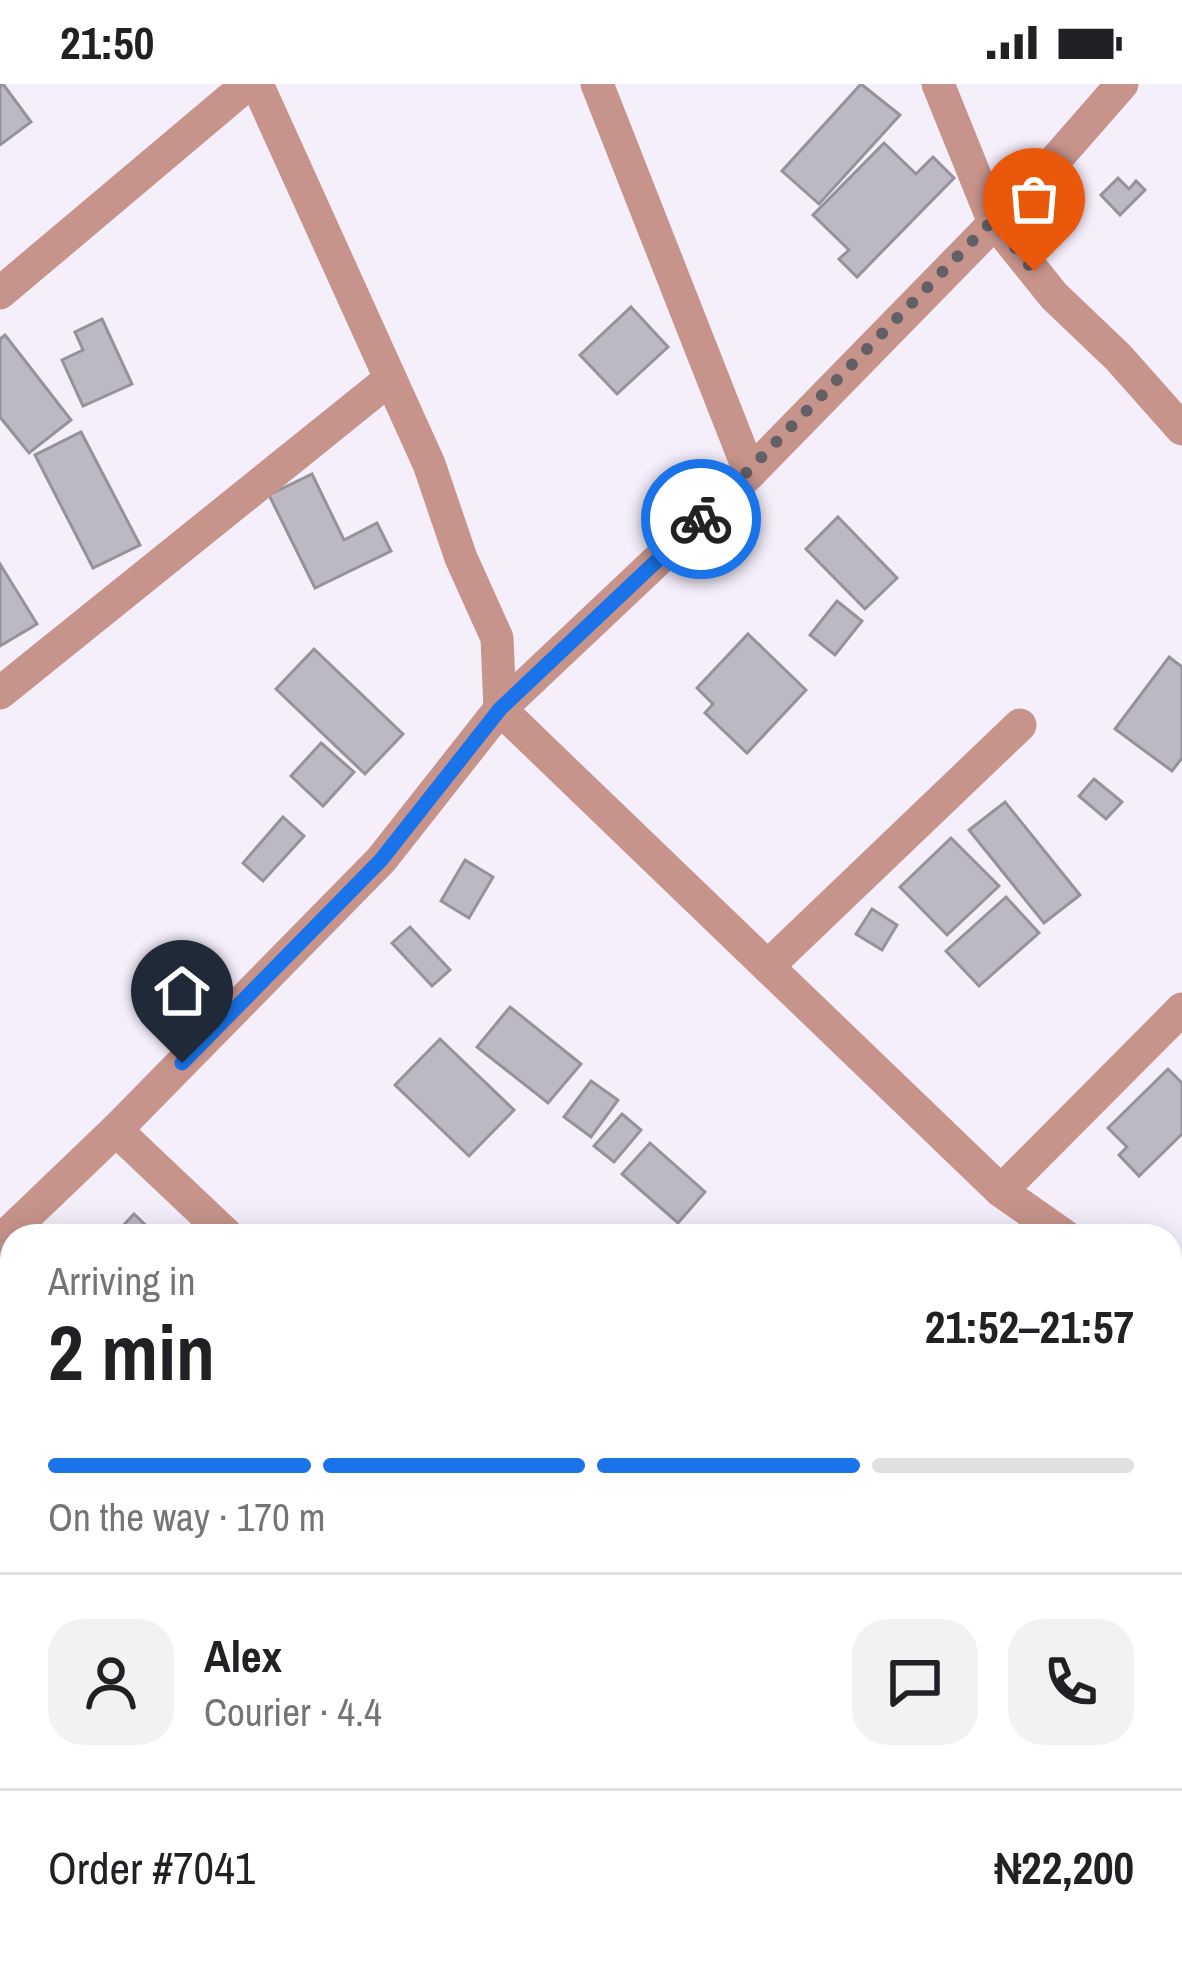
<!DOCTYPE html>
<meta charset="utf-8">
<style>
body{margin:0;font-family:"Archivo Narrow",sans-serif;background:#f2f2f2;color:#202124;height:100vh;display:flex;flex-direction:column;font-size:45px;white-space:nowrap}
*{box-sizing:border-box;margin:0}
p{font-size:39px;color:#757577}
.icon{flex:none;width:66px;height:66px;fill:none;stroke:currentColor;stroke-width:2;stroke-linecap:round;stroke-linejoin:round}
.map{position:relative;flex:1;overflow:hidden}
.side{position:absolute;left:0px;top:1140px;width:1182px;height:747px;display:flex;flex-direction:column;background:#fff;border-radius:36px 36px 0 0;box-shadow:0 6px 30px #0003}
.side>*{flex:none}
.pin{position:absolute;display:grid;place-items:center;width:102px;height:102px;color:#fff;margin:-123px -51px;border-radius:50% 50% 50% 0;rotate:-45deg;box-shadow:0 0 12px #0007}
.pin .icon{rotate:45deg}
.courier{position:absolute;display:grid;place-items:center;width:120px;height:120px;margin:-60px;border:9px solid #1a73e8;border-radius:50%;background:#fff;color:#222;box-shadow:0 3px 15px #0007}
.overview em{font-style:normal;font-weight:700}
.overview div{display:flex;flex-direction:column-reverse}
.overview{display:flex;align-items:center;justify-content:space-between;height:204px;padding:0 48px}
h1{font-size:78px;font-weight:700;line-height:90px}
.bar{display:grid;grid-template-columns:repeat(4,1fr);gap:18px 12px;align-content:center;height:144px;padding:0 48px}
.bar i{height:15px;border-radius:9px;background:#e0e0e0}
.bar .on{background:#1a73e8}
.bar p{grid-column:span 4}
.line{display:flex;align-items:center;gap:30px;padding:0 48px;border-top:3px solid #e0e0e0}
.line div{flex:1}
.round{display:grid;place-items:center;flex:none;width:126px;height:126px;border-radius:36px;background:#f2f2f2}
.status{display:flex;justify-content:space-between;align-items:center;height:84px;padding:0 60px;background:#fff;direction:ltr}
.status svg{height:33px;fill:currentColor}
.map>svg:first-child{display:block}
.building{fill:#bdb9c4;stroke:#96929d;stroke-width:3}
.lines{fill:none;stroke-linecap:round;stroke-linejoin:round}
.minor{stroke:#c7948b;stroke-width:33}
.done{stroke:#635f66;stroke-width:12;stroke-dasharray:0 21.6}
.route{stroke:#1a73e8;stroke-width:15}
</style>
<div class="status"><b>21:50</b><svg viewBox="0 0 49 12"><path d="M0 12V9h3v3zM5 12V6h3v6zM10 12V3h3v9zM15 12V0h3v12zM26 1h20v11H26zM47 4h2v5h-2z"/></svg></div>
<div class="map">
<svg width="1182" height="1886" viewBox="0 0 1182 1886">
<rect width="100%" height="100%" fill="#f5effb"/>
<!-- building -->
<g class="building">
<path d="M3,0L31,38L0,61V2Z"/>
<path d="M861,0L900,31L819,120L782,87Z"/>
<path d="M884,59L916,90L933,73L954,94L857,193L839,175L849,166L813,131Z"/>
<path d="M1118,94L1129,105L1136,97L1145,106L1120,131L1101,111Z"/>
<path d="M631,223L668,263L617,310L580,271Z"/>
<path d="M102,235L132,300L83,322L62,276L83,266L75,248Z"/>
<path d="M5,251L71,336L29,369L0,333V255Z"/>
<path d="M81,348L140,461L93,484L35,371Z"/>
<path d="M312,390L344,456L377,439L391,467L315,504L269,411Z"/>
<path d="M838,433L897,494L865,525L806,465Z"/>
<path d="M0,480L37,540L0,562Z"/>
<path d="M837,517L862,537L835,571L810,551Z"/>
<path d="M748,550L806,606L747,669L705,629L713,620L697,604Z"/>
<path d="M314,565L403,650L365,690L276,605Z"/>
<path d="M1169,573L1182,583V674L1172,687L1115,645Z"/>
<path d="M321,659L354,688L323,722L291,692Z"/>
<path d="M1094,695L1122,718L1106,735L1079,712Z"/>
<path d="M1005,718L1080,811L1044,839L969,746Z"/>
<path d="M283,733L304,752L263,797L243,779Z"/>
<path d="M951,754L999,802L947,851L900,803Z"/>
<path d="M465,776L493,793L469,834L441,817Z"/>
<path d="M1006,813L1039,849L979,902L946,867Z"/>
<path d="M872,825L897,841L882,866L856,850Z"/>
<path d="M410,843L450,886L432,902L392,859Z"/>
<path d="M510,923L581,980L548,1019L477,963Z"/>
<path d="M440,955L514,1026L469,1072L395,1001Z"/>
<path d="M1168,985L1182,999V1050L1139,1092L1119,1071L1127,1063L1108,1044Z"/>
<path d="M591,997L618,1016L591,1053L564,1033Z"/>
<path d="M622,1030L641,1046L614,1078L594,1062Z"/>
<path d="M650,1059L705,1108L678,1139L622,1090Z"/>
<path d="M134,1130L157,1152H127L120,1145Z"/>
<path d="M1182,1292V1376L1170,1387V1303Z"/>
<path d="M0,1425L12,1439V1463L0,1473Z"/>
<path d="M1182,1850V1886H1146L1157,1875H1170V1862Z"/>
<path d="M454,1875H465L475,1886H442Z"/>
<path d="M567,1875H600L590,1886H579Z"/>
</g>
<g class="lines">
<!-- minor -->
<g class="minor">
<path d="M257,0L429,380L461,474L497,554L500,625L1001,1107L1065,1152"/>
<path d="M597,0L750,389"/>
<path d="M938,0L993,136L1054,212L1118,273L1182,345"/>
<path d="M0,209L248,0"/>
<path d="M0,609L390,295"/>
<path d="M768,882L1020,641"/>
<path d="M116,1046L228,1152"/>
<path d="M1001,1107L1182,925"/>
<path d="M0,1157L116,1046L381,776L500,625L750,389L1052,80L1122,0"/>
<path d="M1170,1226L1182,1234"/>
<path d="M0,1383L12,1394"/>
<path d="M1170,1510L1182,1498"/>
<path d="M0,1822L12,1833"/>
<path d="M59,1875L71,1886"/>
<path d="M996,1875L1008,1886"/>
<path d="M201,1886L213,1875"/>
<path d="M650,1886L661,1875"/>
</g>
</g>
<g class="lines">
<!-- done -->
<path class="done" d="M701,435L993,136L1034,187"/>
<!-- route -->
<path class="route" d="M182,979L381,776L500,625L701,435"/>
</g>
</svg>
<div class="pin" style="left:1034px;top:187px;background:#ea580c"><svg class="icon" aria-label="bag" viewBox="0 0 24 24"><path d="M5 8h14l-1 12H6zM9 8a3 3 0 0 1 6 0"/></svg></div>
<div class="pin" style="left:182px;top:979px;background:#1f2937"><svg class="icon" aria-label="home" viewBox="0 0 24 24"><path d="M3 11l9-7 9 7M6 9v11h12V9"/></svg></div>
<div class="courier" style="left:701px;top:435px"><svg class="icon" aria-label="bike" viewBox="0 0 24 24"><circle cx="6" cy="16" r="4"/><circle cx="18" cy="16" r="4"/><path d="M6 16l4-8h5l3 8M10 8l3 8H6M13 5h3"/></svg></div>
<section class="side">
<div class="overview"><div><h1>2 min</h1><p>Arriving in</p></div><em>21:52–21:57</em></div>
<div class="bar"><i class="on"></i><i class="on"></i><i class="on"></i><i></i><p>On the way · 170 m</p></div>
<div class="line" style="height:216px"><a class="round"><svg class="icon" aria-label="person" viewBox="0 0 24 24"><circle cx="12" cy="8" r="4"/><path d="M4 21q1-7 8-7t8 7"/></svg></a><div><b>Alex</b><p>Courier · 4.4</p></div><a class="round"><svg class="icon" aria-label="chat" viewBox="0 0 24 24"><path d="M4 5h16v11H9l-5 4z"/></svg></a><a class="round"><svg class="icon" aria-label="phone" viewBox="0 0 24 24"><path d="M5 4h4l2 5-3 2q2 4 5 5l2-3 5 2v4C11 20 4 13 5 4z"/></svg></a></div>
<div class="line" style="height:156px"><div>Order #7041</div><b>₦22,200</b></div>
</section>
</div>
